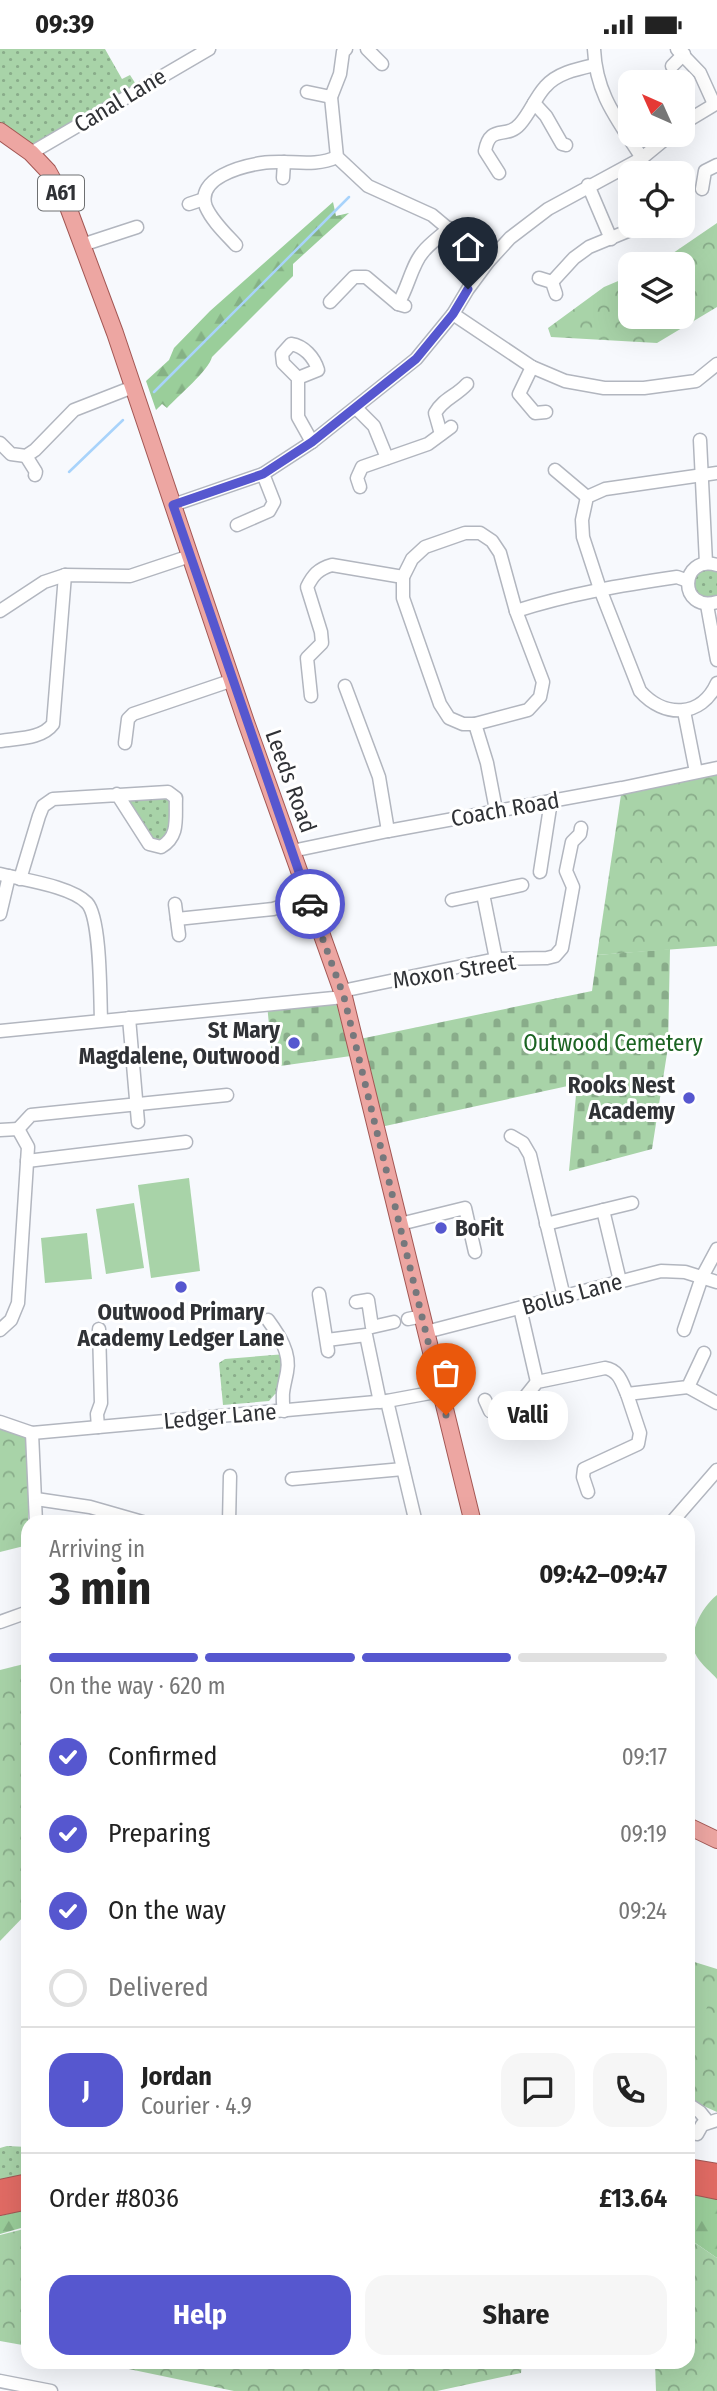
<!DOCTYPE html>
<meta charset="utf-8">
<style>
body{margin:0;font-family:"Fira Sans Condensed",sans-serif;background:#f6f6f6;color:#222;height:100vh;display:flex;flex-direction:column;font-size:26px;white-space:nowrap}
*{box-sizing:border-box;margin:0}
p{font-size:23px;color:#767676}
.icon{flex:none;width:38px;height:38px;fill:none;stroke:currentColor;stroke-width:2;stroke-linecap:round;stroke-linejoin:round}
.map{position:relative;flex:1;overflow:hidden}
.side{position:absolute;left:21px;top:1466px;width:674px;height:854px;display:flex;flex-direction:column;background:#fff;border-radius:21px;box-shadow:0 7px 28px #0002}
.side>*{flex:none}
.needle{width:46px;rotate:315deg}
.controls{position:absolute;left:618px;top:21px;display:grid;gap:14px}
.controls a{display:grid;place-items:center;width:77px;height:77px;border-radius:14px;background:#fff;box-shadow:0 7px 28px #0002;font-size:35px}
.pin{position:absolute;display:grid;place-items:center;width:60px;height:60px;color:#fff;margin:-72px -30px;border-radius:50% 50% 50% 0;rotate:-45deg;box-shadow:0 0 7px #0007}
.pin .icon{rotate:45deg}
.courier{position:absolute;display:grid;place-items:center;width:70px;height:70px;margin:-35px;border:5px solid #5657cf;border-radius:50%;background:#fff;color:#222;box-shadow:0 2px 9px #0007}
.bubble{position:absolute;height:49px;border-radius:21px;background:#fff;box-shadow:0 7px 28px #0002;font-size:23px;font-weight:700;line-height:49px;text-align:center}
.summary em{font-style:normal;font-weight:700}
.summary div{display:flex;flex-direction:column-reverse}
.summary{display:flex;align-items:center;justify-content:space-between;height:119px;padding:0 28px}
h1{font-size:46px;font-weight:700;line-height:52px}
.bar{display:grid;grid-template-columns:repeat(4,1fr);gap:10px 7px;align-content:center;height:84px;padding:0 28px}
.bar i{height:9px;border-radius:5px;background:#e0e0e0}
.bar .on{background:#5657cf}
.bar p{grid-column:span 4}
.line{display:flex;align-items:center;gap:18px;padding:0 28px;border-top:2px solid #e0e0e0}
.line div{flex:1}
.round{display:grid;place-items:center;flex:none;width:74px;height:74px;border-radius:21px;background:#f6f6f6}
ol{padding:0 28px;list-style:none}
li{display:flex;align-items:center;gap:21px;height:77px}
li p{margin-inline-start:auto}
li .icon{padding:7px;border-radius:50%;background:#5657cf;color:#fff;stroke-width:4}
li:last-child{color:#767676}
li i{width:38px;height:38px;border:4px solid #e0e0e0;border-radius:50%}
.button{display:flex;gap:14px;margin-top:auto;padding:14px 28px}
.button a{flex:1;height:80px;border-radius:21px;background:#5657cf;color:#fff;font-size:28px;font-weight:700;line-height:80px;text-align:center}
.button a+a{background:#f6f6f6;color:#222}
.status{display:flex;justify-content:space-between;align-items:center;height:49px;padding:0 35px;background:#fff;direction:ltr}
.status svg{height:19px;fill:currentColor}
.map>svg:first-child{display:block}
.grass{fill:url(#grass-dots)}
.forest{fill:url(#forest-firs)}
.cemetery{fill:url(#cemetery-stones)}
.park{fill:url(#park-crowns)}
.garden{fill:#a8d3a8}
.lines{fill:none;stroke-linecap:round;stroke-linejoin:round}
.stream{stroke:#a8d3fb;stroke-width:2.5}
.minor-casing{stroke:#b2b6bf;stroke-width:15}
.major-casing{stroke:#a35754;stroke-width:18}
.highway-casing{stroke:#a35754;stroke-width:20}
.minor{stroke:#fff;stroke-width:12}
.major{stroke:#eda6a2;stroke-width:16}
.highway{stroke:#e16b64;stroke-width:18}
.done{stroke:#76787c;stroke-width:7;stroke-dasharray:0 12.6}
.route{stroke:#5657cf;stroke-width:9}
.poi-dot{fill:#5657cf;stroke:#fff;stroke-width:2.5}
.labels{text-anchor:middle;stroke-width:6;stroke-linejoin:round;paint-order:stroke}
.shield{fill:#fff;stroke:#6e7072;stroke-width:2}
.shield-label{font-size:21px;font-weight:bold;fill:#303236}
.street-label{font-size:23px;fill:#303236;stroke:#fff}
.poi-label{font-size:23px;font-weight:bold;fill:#303236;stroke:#fff;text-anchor:end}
.park-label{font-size:23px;fill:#1b6322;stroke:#fff}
</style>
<div class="status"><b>09:39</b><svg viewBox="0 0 49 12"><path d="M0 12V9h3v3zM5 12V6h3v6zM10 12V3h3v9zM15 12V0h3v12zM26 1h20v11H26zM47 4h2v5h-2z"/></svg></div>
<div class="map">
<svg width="717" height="2342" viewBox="0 0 717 2342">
<defs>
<pattern id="grass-dots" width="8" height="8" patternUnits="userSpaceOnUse" patternTransform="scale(1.75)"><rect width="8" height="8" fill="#a8d3a8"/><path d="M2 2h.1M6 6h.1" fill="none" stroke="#89ac8a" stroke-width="1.8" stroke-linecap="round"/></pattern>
<pattern id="forest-firs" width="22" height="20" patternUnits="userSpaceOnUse" patternTransform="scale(1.75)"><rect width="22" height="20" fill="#9ace9a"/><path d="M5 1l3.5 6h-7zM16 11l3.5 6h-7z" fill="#85b185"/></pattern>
<pattern id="cemetery-stones" width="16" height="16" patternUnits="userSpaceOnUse" patternTransform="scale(1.75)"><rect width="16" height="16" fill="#a8d3a8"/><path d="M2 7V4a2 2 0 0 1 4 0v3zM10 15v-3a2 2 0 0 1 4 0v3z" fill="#89ac8a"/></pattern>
<pattern id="park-crowns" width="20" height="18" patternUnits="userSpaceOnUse" patternTransform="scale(1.75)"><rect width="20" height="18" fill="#a8d3a8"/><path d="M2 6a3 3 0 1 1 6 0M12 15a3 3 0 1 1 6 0" fill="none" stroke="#89ac8a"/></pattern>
</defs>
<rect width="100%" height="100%" fill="#f7f9fd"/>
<!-- grass -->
<g class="grass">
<path d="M0,0H105L122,30L130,26L139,40L31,104L0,82Z"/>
<path d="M717,516V553L700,554L690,525Z"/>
<path d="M117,745L176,749L171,792L149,795Z"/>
<path d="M286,1305L281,1344L275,1345L269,1352L223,1356L219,1314L225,1310Z"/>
<path d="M7,2097L28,2098V2134L0,2140V2099Z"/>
</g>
<!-- forest -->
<g class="forest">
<path d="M333,153L336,167L349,164L293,215V227L212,308C209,321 178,347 167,359L162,355L156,361L146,332L169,311L174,299L210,262Z"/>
<path d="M688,2135L717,2141V2209L688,2189Z"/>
<path d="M28,2160V2177L0,2185V2167Z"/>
</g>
<!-- cemetery -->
<path class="cemetery" d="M670,900L668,998L652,1100L569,1122L577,1035L376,1079L358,1006L273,1018L267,955L344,948L355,991L592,942L597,906Z"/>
<!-- park -->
<g class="park">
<path d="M717,174V258L657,294L551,288L548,279L604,238L630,227V268H682V215H657Z"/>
<path d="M717,719V897L597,906L622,739Z"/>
<path d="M0,1373L28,1389V1496L0,1503Z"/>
<path d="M28,1614V1863L0,1892V1621Z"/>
<path d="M688,1911L717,1920V2063L688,2050Z"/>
<path d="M28,2179V2297L0,2292V2186Z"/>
<path d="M688,2189L717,2209V2342H656L655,2314H688Z"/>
<path d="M100,2314H522L521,2324L437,2342H234Z"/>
</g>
<!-- garden -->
<g class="garden">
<path d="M189,1129L200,1222L151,1229L138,1136Z"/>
<path d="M134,1154L144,1219L106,1225L96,1160Z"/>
<path d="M87,1184L92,1230L45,1234L41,1189Z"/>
<path d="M717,1546V1630C711,1623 702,1616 697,1608C685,1588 701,1559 717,1546Z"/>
<path d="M688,1933L713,1943L688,2007Z"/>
</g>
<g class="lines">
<!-- stream -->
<g class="stream">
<path d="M154,343L349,148"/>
<path d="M69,423L123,371"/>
</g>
<!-- minor casing -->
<g class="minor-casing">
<g id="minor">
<path d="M346,0L343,3L340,25L331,48L337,108L368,137L432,166L488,213"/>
<path d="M367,0L382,15"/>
<path d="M594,0C596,46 618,71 642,109"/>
<path d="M677,0L700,24L714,55"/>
<path d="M672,17L684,5"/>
<path d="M307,43L331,48"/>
<path d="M534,54L546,67L562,95L566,96"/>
<path d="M682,75L717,54"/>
<path d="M31,104L209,0"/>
<path d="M499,124L485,102C490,74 506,91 520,75C530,64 535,49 545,38C557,24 577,20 595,16"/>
<path d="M283,129L284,113"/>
<path d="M588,136L611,190"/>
<path d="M702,140L705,122L717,116"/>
<path d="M189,155L204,150"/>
<path d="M82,196L137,178"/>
<path d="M236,196C226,185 212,172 206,158C195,129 242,117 262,114C288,110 313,119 337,108"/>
<path d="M539,229L552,233L556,245"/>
<path d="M552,233L574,209L589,198L640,177"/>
<path d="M330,253L354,228H366L398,255L405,257"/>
<path d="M398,255C408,239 412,215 423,203C430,194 441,187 449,179"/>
<path d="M453,265L532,318L565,332L604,339H644L696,332L717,315"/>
<path d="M532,318L519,345L535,364L546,363"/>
<path d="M298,329L318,321C314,308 304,297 291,295L282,305L283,314L298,329V368L312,393"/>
<path d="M356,359L374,377L387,409"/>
<path d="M441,385L435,364C444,349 455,348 467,335"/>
<path d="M700,391L706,514"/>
<path d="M0,394L11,405L26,407L35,401L74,361L133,338"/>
<path d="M26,407L36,423L35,426"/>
<path d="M555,421L587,448"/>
<path d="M717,424L605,440L587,448L582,471L583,488L600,540L640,642C664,669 701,669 717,634"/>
<path d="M360,438L357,429L362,418L428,395L451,378"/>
<path d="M173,456L263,425L312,393L416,310L453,265L468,240L488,213L510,189L548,160L642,109L670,86"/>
<path d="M237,476L269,462L274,453L263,425"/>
<path d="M465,484H480L492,492L500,504L516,562L543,633L540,648L528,661L475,675H463L449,669L440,655L403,549V528L412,510L425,498Z"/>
<path d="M717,516C679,505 678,564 717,553"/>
<path d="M707,556L717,611"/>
<path d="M0,562L44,533L65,526L130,527L190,507"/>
<path d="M516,562C569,545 622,536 677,528L688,532"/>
<path d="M345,637L379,728L388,782"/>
<path d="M311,647L307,609L322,594L321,583L307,538C313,526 318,520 332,516L403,528"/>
<path d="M684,662L696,723"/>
<path d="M475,675L487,714L496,761"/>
<path d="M0,692C18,689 42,690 53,675L65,526"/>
<path d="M125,694L128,670L133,665L233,631"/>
<path d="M292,802L388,782L622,739L717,719"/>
<path d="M540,823L551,752"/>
<path d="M0,825C23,831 71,837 87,854C101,869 100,947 101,971"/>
<path d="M20,830L39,767L43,757L53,750L168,743L176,749C175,769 180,787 161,798L149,795L117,745"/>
<path d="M483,845L496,910"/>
<path d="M452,851L522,836"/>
<path d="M175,855L179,886"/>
<path d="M0,865L9,827"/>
<path d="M177,870L273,860L308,849"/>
<path d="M342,942L496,910L547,909L555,907L562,899L573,838L566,822L572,793L580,785L581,779"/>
<path d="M129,969L138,1073"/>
<path d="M0,982L344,948"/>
<path d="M18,1080L31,1066L227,1046"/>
<path d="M0,1081L18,1080"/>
<path d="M511,1087L523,1094L530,1106L564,1248"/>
<path d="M27,1112L186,1093"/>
<path d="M603,1161L620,1232"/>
<path d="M400,1175L465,1159L475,1203"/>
<path d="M546,1175L632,1154"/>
<path d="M319,1245L328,1302"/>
<path d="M356,1253L368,1251L372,1278L394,1273"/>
<path d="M520,1259L537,1333"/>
<path d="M408,1270L423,1267"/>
<path d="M268,1271C279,1286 291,1304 287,1323C284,1339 281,1344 284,1362"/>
<path d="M0,1281L11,1271L18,1254L28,1098L18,1080"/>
<path d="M684,1281L702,1228L717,1200"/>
<path d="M426,1283L661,1222L685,1223L717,1233"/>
<path d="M327,1291L366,1286L380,1353"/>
<path d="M688,1338L717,1354"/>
<path d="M485,1351L490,1362L521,1353L537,1333L605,1319C619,1321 622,1334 627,1345L688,1338L704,1304"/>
<path d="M387,1352L416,1474"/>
<path d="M0,1373L32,1384L387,1352L441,1342"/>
<path d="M98,1378L97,1365L101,1354L99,1280"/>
<path d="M32,1384L36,1474"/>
<path d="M292,1430L403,1420"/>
<path d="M588,1443L583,1428L584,1420L638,1395L640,1384L627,1345"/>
<path d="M36,1450L90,1458L146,1474"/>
<path d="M229,1474L230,1427"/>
<path d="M671,1474L717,1421"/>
<path d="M0,1573L28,1563"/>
<path d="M688,2055L700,2063L708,2073"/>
<path d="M697,2085L702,2076L717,2071"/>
<path d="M0,2332L51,2342"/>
</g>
</g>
<!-- major casing -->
<g class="major-casing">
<g id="major">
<path d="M0,82L31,104L48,122L68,158L115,284L246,673L344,948L473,1474"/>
<path d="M688,1777L717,1791"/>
</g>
</g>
<!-- highway casing -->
<g class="highway-casing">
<g id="highway">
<path d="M688,2119L717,2124"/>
<path d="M688,2135L717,2141"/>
<path d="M0,2140L28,2134"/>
<path d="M0,2157L28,2151"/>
</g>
</g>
<!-- minor -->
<use href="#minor" class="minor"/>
<!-- major -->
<use href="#major" class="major"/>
<!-- highway -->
<use href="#highway" class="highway"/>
</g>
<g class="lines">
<!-- done -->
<path class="done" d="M310,855L344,948L446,1366"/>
<!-- route -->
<path class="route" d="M310,855L173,456L263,425L312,393L416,310L453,265L468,240"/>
</g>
<!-- markers -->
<g class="poi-dot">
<circle cx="294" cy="994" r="7"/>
<circle cx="689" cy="1049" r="7"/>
<circle cx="441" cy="1179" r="7"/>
<circle cx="181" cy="1238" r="7"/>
</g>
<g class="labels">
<!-- shield labels -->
<rect class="shield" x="38" y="126.5" width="46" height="35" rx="5"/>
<g class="shield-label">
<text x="61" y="151">A61</text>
</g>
<!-- street labels -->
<g class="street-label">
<text transform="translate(120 51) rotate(-31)" y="8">Canal Lane</text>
<text transform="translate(291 732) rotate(70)" y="8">Leeds Road</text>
<text transform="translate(505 760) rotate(-10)" y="8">Coach Road</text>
<text transform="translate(454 922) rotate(-9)" y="8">Moxon Street</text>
<text transform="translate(572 1245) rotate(-15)" y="8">Bolus Lane</text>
<text transform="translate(220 1367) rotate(-5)" y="8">Ledger Lane</text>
</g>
<!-- poi labels -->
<g class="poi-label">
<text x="280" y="989">St Mary<tspan x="280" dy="26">Magdalene, Outwood</tspan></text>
<text x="675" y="1044">Rooks Nest<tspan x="675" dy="26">Academy</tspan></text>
<text x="455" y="1187" text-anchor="start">BoFit</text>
<text x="181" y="1271" text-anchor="middle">Outwood Primary<tspan x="181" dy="26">Academy Ledger Lane</tspan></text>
</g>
<!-- park labels -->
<g class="park-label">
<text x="613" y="1002">Outwood Cemetery</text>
</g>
</g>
</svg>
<div class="controls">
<a><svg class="needle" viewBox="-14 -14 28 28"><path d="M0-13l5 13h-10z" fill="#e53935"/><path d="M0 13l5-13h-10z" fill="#767676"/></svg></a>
<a><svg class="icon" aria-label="locate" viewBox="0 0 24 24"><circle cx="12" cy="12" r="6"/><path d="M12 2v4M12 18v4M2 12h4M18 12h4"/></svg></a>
<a><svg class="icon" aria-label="layers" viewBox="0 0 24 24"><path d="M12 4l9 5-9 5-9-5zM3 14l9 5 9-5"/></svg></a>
</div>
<div class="pin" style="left:446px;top:1366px;background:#ea580c"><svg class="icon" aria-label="bag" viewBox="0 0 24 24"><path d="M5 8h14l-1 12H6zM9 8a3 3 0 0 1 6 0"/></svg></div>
<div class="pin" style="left:468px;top:240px;background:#1f2937"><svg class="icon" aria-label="home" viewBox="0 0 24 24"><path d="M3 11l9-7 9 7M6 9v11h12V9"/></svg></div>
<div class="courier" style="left:310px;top:855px"><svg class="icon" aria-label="car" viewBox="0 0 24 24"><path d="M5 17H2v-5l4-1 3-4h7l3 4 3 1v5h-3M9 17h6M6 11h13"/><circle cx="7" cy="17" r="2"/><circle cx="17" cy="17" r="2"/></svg></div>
<div class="bubble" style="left:488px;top:1342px;width:80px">Valli</div>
<section class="side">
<div class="summary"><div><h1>3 min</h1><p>Arriving in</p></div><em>09:42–09:47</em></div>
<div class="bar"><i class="on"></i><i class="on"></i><i class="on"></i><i></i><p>On the way · 620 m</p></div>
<ol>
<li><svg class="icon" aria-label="check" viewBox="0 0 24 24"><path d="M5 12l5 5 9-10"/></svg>Confirmed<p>09:17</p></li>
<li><svg class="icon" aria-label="check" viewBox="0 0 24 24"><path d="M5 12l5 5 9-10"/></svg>Preparing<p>09:19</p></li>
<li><svg class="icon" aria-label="check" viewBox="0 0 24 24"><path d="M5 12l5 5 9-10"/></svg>On the way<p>09:24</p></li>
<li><i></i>Delivered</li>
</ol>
<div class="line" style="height:126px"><b class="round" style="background:#5657cf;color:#fff">J</b><div><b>Jordan</b><p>Courier · 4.9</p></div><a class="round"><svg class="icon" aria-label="chat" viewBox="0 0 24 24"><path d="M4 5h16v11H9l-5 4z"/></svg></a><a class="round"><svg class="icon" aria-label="phone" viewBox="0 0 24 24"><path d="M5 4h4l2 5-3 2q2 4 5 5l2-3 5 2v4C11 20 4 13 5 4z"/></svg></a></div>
<div class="line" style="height:91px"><div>Order #8036</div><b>£13.64</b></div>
<div class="button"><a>Help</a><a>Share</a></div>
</section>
</div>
